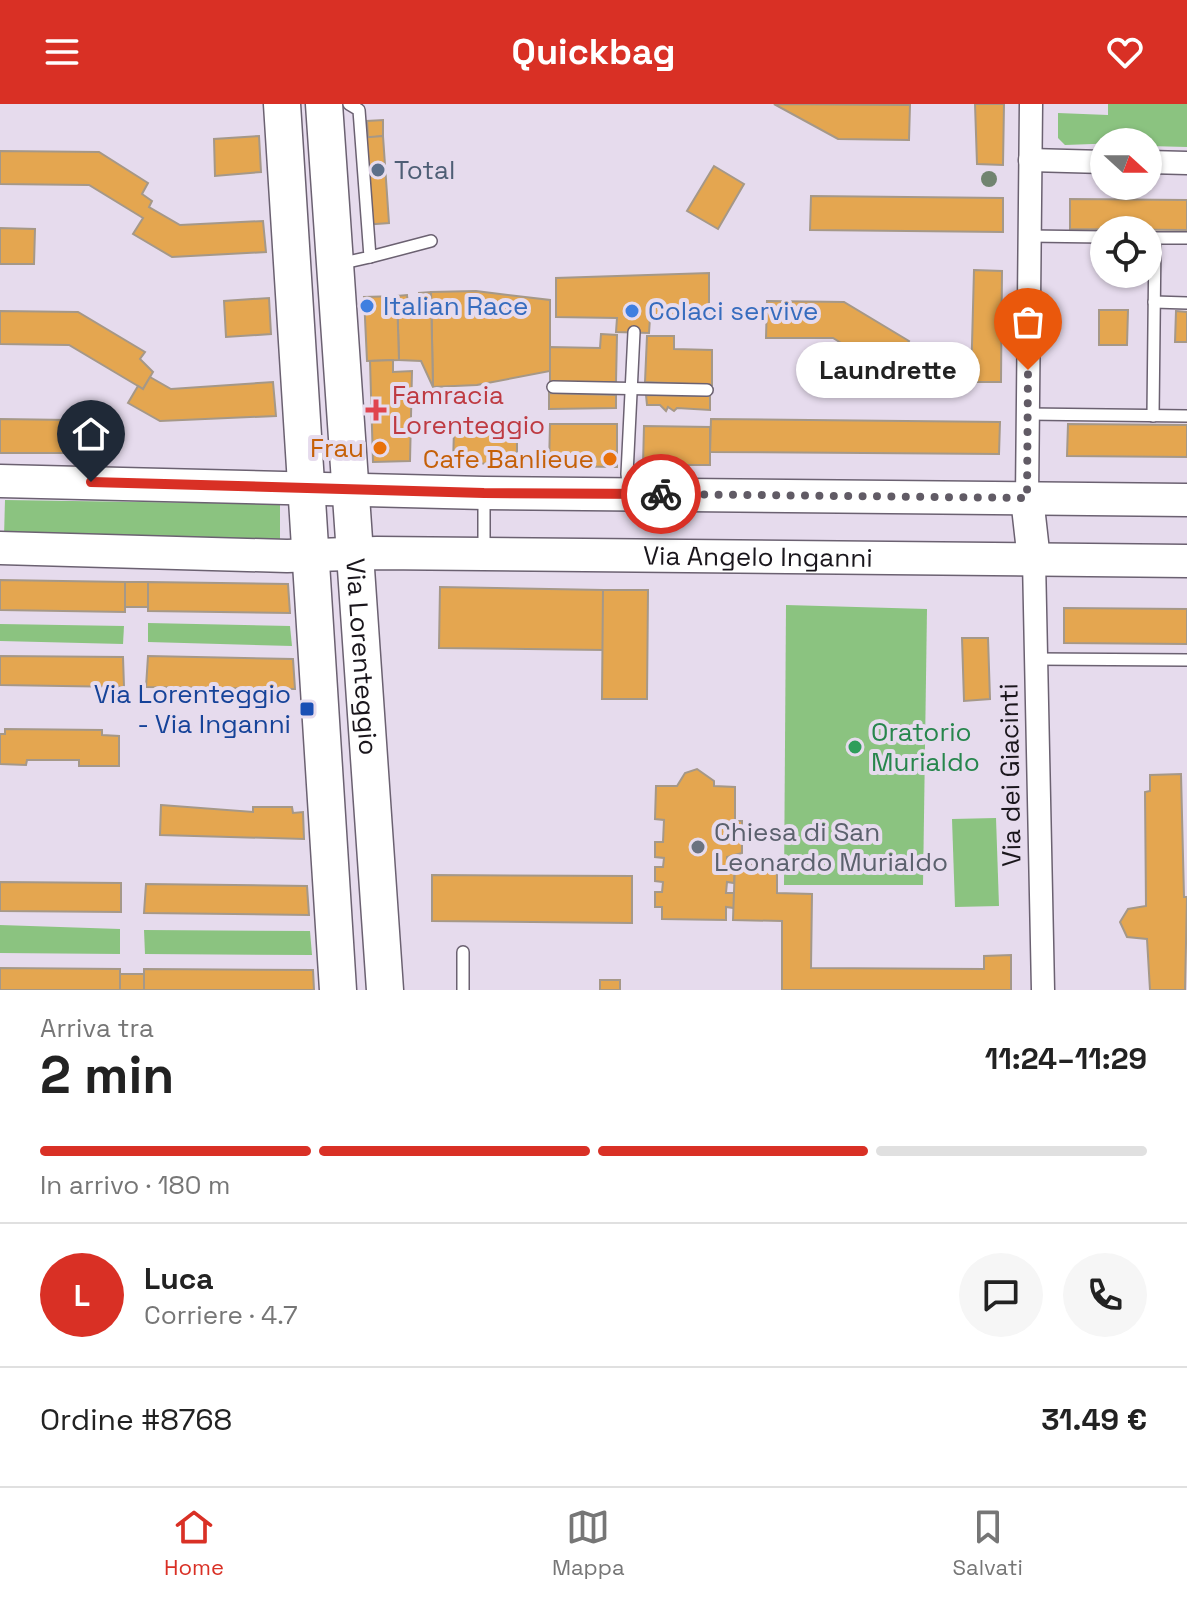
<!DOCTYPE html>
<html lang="it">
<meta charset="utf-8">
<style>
body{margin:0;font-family:"Space Grotesk",sans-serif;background:#f6f6f6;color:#222;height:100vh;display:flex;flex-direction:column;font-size:30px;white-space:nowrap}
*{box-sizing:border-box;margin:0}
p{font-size:26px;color:#767676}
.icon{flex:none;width:44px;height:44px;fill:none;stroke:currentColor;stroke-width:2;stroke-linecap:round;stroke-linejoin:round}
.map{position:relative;height:886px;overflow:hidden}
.side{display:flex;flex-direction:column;background:#fff;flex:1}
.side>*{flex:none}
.needle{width:52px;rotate:111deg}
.tools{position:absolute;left:1090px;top:24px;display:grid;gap:16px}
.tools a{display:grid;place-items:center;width:72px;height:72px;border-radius:50%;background:#fff;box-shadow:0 2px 6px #0004;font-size:40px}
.pin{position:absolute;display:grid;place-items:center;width:68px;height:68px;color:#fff;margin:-82px -34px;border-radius:50% 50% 50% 0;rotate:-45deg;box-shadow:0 0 8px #0007}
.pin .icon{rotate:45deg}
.courier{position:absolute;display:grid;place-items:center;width:80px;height:80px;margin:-40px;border:6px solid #d93025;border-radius:50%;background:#fff;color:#222;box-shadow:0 2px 10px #0007}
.bubble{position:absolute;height:56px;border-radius:28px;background:#fff;box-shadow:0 2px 6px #0004;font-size:26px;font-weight:600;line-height:56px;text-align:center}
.headline em{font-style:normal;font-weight:600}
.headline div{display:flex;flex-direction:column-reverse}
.headline{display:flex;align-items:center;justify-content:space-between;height:136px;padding:0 40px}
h1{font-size:52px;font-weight:600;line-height:60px}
.bar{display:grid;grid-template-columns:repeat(4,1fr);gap:12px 8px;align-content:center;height:96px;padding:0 40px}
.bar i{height:10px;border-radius:6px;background:#e0e0e0}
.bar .current{background:#d93025}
.bar p{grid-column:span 4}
.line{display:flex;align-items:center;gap:20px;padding:0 40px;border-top:2px solid #e0e0e0}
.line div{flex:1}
.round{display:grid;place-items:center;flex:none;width:84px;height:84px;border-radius:42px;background:#f6f6f6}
header{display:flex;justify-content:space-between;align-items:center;height:104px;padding:0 40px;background:#d93025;color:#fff;font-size:36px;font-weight:600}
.menu{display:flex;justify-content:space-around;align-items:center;height:112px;border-top:2px solid #e0e0e0;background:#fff;font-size:22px;color:#767676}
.menu a{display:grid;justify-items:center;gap:4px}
.menu .current{color:#d93025}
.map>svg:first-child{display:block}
.green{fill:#8bc380}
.building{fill:#e4a650;stroke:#a59888;stroke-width:2}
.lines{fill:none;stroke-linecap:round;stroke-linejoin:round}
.lane-casing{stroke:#6b6171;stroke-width:14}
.street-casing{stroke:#6b6171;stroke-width:25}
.secondary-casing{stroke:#6b6171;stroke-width:35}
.primary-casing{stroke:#6b6171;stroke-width:39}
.lane{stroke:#fff;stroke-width:11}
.street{stroke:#fff;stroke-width:22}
.secondary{stroke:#fff;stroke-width:32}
.primary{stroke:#fff;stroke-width:36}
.tree{fill:#718470}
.done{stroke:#615b65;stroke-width:8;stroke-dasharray:0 14.4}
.route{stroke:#d93025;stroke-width:10}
.service-dot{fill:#5c6f8a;stroke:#e6dbed;stroke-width:3}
.shop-dot{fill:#3f7fe0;stroke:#e6dbed;stroke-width:3}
.health-dot{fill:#e0444e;stroke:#e6dbed;stroke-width:3}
.food-dot{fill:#e8710a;stroke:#e6dbed;stroke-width:3}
.transit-dot{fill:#1a4fb4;stroke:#e6dbed;stroke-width:3}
.leisure-dot{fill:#2e9e5b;stroke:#e6dbed;stroke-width:3}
.worship-dot{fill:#6b7280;stroke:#e6dbed;stroke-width:3}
.labels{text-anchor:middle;stroke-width:8;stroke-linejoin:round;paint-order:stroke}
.service-label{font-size:26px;fill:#4e5e75;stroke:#e6dbed;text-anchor:start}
.shop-label{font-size:26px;fill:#366cbe;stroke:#e6dbed;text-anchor:start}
.health-label{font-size:26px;fill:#be3a42;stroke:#e6dbed;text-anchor:start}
.food-label{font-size:26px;fill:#c56008;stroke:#e6dbed;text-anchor:end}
.street-label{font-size:26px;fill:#1a161c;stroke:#e6dbed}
.transit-label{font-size:26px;fill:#164399;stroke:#e6dbed;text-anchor:end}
.leisure-label{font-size:26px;fill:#27864d;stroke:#e6dbed;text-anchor:start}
.worship-label{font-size:26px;fill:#5b616d;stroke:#e6dbed;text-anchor:start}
</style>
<header><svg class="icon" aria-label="menu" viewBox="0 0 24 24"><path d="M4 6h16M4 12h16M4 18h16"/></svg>Quickbag<svg class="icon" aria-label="heart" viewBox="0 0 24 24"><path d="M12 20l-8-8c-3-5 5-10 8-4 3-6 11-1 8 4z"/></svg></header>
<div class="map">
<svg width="1187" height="886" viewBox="0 0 1187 886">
<rect width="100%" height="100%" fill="#e6dbed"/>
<!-- green -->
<g class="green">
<path d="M1108,0H1187V43L1148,42V38L1065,41L1058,34V9L1108,11Z"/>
<path d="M5,396L280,400V437L4,433Z"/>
<path d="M786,501L927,505L923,781H784Z"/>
<path d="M148,519L290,522L292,542L148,538Z"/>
<path d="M0,520L124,522L123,540L0,537Z"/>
<path d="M996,714L999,802L955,803L952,715Z"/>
<path d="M0,821L120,825V850L0,849Z"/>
<path d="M144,826L310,827L312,851L145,850Z"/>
</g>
<!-- building -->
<g class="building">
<path d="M774,0L910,1L909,36L838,35Z"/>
<path d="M975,0H1004L1003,61L977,60Z"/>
<path d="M383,16V32L368,34L367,17Z"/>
<path d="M259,32L261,68L215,72L214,35Z"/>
<path d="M383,32L389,119L363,121L357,34Z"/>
<path d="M0,47L99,48L148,79L142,90L152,97L149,103L180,121L263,117L266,148L172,153L133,130L143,114L89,81L0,80Z"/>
<path d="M714,62L744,80L718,125L687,107Z"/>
<path d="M811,92L1003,94V128L810,126Z"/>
<path d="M1070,95L1187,96V126L1070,125Z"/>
<path d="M0,124L35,125L34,160H0Z"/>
<path d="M974,166L1002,167L1001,278H971Z"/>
<path d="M709,169V214H650L649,229L616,228L617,214L556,213V174Z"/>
<path d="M476,187L550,196V267L477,281L433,283L431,188Z"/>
<path d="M431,188L433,283L421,257L399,256L397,192L407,191L408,201H419V189Z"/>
<path d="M397,192L399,256L367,257L364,193Z"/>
<path d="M269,194L271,230L226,233L224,197Z"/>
<path d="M767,197L844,198L909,237L890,269L833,234H766Z"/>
<path d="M1099,206H1128L1127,241H1099Z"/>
<path d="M0,207L78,208L145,248L140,255L153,268L143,285L69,241L0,240Z"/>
<path d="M1176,207L1187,208V238H1175Z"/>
<path d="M601,230L617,231L616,278H550V243L600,244Z"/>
<path d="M647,232H674V245L712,246V281L645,278Z"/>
<path d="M393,256V268L412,267L410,357L373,358L370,257Z"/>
<path d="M150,273L171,285L273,278L276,312L160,317L128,299L138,282L143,285Z"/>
<path d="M549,289L616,291V304L549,305Z"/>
<path d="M646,291L710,292V306L677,304L674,307L668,303L666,307L660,301H647Z"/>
<path d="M0,315L69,316L64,349H0Z"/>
<path d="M711,315L1000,318L999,350L710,348Z"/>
<path d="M550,320H617V363L549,362Z"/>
<path d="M1068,320L1187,321V353L1067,352Z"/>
<path d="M644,322L710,323V361H643Z"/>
<path d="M454,326L517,327V360L453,359Z"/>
<path d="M0,476L125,478V508L0,506Z"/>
<rect x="125" y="478" width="23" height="25"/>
<path d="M148,478L288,480L290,509L148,507Z"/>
<path d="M440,483L603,486V546L439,544Z"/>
<path d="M603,486H648L647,595H602Z"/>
<path d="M1064,504L1187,505V540L1064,539Z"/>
<path d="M962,534H988L990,595L964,597Z"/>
<path d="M0,552L123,553L124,583L0,581Z"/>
<path d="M148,552L293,555L295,585L146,583Z"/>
<path d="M5,625L102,626V631L119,632V662H79V656H27L26,661L0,660V630H5Z"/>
<path d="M697,665L714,677V682L735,683V717H742V749L727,753V764H735L734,779L727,778L726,789H734V804L726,803V816L662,815V803H655V788H662L663,778L655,777V763H663L664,754L655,753V738H663L664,716L655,715L656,682H677L685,669Z"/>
<path d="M1181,670L1184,793H1187L1185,886H1150L1147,835L1127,833L1120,818L1128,805L1146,802L1145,688L1150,687V671Z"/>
<path d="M161,701L253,708V703H292L293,709L303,708L304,735L160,731Z"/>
<path d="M735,760H777V789L812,790L811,864L984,865V852L1011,851V886H782V817L733,816Z"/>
<path d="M432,771L632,772V819L432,817Z"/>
<path d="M0,778L121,779V808L0,807Z"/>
<path d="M146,780L307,782L309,811L144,809Z"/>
<path d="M0,864L120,865V886H0Z"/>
<path d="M144,865L313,866L314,886H144Z"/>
<rect x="120" y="870" width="24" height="16"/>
<rect x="600" y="876" width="20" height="10"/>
</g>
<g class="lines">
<!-- lane casing -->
<g class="lane-casing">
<g id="lane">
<path d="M1029,132L1104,133"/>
<path d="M1148,134H1187"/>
<path d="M370,153L431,137"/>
<path d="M339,160L370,153L359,6L349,0"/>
<path d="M1154,198L1187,199"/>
<path d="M553,283L707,286"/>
<path d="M1028,310L1187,312"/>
<path d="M1153,312L1155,134"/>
<path d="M629,389L627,370L634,228"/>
<path d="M484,446V391"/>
<path d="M1036,555L1187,556"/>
<path d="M463,848V886"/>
</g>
</g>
<!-- street casing -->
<g class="street-casing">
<g id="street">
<path d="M1030,56L1104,58"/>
<path d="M1148,58L1187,59"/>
<path d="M1027,394L1031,0"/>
<path d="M1034,456L1043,886"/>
</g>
</g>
<!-- secondary casing -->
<g class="secondary-casing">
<g id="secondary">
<path d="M0,377L484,389L1187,396"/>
<path d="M1027,394L1034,456"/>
<path id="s1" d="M0,444L287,452L377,449L1187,457"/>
</g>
</g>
<!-- primary casing -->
<g class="primary-casing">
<g id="primary">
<path d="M282,0L338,886"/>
<path id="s2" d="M324,0L385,886"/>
</g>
</g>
<!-- lane -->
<use href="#lane" class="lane"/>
<!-- street -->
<use href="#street" class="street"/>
<!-- secondary -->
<use href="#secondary" class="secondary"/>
<!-- primary -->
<use href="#primary" class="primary"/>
</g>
<!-- trees -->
<circle class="tree" cx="989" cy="75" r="8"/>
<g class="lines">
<!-- done -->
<path class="done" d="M661,390L1027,394L1028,266"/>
<!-- route -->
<path class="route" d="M91,378L484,389L661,390"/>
</g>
<!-- markers -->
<circle class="service-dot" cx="378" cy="66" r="8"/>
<g class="shop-dot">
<circle cx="367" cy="202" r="8"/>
<circle cx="632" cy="207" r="8"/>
</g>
<path class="health-dot" d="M372 294h8v8h8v8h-8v8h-8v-8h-8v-8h8z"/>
<g class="food-dot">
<circle cx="380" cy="344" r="8"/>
<circle cx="610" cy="355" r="8"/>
</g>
<rect class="transit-dot" x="299" y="597" width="16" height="16" rx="4"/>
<circle class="leisure-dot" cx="855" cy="643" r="8"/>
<circle class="worship-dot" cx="698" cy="743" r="8"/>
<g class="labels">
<!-- service labels -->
<g class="service-label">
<text x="394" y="75">Total</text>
</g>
<!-- shop labels -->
<g class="shop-label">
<text x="383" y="211">Italian Race</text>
<text x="648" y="216">Colaci servive</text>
</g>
<!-- health labels -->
<g class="health-label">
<text x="392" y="300">Famracia<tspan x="392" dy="30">Lorenteggio</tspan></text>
</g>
<!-- food labels -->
<g class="food-label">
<text x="364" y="353">Frau</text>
<text x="594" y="364">Cafe Banlieue</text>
</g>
<!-- street labels -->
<g class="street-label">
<text dy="9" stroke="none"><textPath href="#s1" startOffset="758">Via Angelo Inganni</textPath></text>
<text dy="9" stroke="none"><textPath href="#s2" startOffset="554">Via Lorenteggio</textPath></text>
<text transform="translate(1010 671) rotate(-91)" y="9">Via dei Giacinti</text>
</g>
<!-- transit labels -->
<g class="transit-label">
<text x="291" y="599">Via Lorenteggio<tspan x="291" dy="30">- Via Inganni</tspan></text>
</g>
<!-- leisure labels -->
<g class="leisure-label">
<text x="871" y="637">Oratorio<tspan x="871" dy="30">Murialdo</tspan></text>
</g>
<!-- worship labels -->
<g class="worship-label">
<text x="714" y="737">Chiesa di San<tspan x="714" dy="30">Leonardo Murialdo</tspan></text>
</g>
</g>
</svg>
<div class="tools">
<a><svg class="needle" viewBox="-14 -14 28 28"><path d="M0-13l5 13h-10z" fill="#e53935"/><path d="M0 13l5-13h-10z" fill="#767676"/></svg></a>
<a><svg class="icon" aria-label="locate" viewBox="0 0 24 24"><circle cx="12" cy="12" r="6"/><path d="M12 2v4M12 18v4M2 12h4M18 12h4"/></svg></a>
</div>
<div class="pin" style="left:1028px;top:266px;background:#ea580c"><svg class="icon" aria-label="bag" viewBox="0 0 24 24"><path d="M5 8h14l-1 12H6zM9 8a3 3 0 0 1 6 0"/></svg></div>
<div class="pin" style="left:91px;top:378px;background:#1f2937"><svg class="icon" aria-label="home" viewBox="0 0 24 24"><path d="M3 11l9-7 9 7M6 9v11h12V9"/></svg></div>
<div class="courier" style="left:661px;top:390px"><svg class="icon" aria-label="bike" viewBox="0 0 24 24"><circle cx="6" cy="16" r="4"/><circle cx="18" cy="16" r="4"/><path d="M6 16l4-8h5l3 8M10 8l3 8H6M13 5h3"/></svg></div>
<div class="bubble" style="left:796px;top:238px;width:184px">Laundrette</div>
</div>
<section class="side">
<div class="headline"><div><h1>2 min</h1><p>Arriva tra</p></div><em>11:24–11:29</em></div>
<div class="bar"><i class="current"></i><i class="current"></i><i class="current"></i><i></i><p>In arrivo · 180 m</p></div>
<div class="line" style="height:144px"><b class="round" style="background:#d93025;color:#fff">L</b><div><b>Luca</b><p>Corriere · 4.7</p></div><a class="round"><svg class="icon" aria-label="chat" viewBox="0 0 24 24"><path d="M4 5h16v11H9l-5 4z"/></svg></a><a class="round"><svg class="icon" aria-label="phone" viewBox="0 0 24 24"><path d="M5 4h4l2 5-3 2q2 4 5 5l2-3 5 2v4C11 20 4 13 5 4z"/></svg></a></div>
<div class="line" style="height:104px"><div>Ordine #8768</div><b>31.49 €</b></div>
</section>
<nav class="menu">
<a class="current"><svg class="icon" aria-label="home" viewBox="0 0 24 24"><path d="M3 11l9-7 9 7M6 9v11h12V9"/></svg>Home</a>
<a><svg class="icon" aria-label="map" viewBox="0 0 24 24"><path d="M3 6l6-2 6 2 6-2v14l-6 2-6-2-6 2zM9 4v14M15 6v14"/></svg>Mappa</a>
<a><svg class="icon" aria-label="saved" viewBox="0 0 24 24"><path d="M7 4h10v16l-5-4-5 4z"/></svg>Salvati</a>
</nav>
